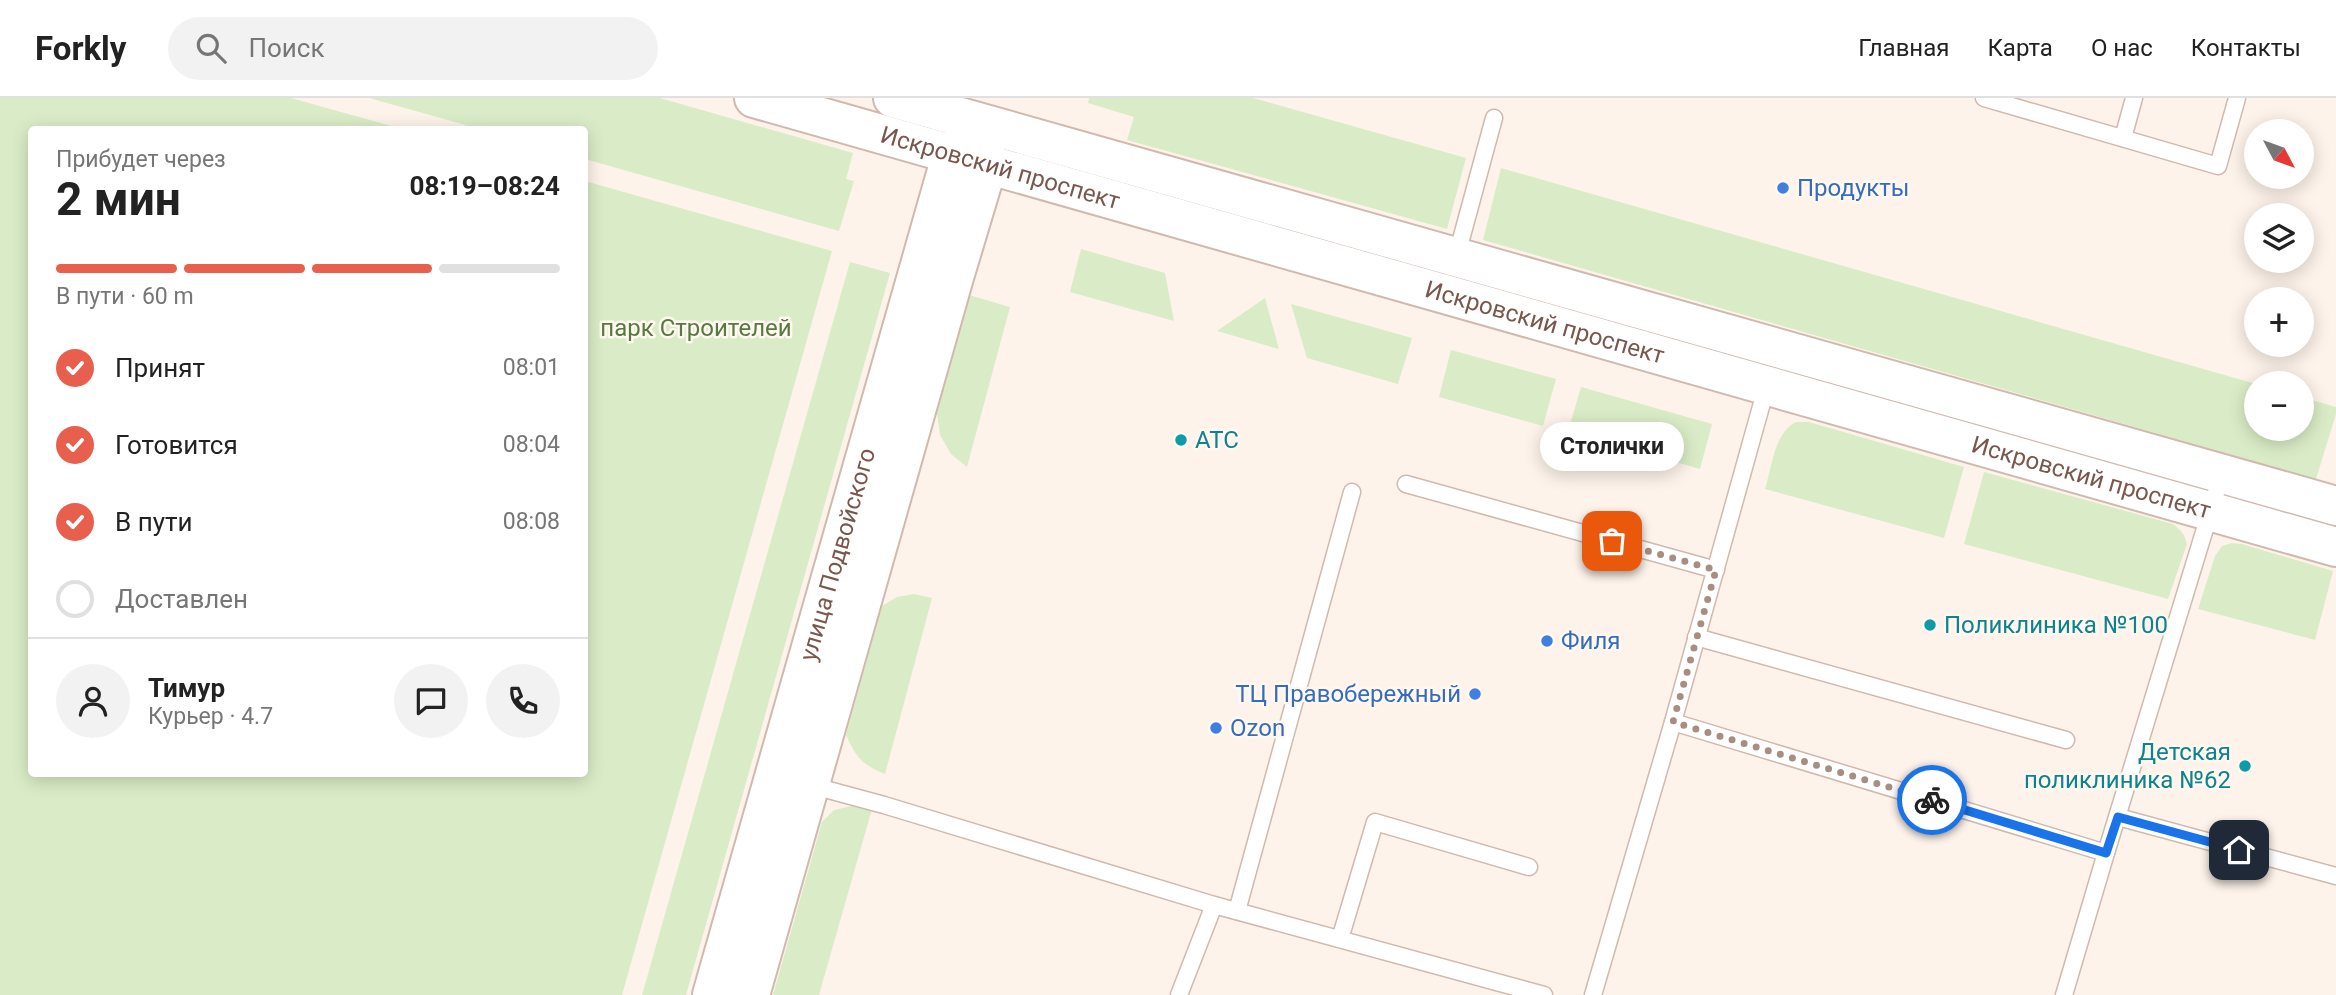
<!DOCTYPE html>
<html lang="ru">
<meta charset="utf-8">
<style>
body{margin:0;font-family:Roboto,sans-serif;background:#f2f2f2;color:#222;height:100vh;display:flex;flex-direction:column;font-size:26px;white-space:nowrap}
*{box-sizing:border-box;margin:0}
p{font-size:23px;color:#767676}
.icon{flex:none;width:38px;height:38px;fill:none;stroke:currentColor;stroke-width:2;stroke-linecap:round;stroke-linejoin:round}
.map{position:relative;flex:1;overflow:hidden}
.panel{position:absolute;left:28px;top:28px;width:560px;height:651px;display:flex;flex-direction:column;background:#fff;border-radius:7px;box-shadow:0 4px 18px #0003}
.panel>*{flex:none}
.needle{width:46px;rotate:131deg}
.buttons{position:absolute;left:2244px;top:21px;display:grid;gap:14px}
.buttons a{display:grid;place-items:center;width:70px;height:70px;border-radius:50%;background:#fff;box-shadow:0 4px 18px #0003;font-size:35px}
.pin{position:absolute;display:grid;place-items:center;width:60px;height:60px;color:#fff;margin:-30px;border-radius:14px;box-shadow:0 4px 10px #0006}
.courier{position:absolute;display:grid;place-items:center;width:70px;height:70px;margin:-35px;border:5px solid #1a73e8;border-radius:50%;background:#fff;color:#222;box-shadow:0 2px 9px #0007}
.bubble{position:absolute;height:49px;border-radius:24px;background:#fff;box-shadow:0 4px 18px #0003;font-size:23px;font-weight:700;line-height:49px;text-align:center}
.head em{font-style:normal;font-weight:700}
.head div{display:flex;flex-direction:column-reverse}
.head{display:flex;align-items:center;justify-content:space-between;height:119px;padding:0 28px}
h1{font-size:46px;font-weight:700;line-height:52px}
.bar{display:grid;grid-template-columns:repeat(4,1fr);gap:10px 7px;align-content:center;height:84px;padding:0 28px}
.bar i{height:9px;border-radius:5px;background:#e0e0e0}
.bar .selected{background:#e85f4e}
.bar p{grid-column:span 4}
.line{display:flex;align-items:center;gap:18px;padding:0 28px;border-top:2px solid #e0e0e0}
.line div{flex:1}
.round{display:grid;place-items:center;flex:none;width:74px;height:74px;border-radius:37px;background:#f2f2f2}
ol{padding:0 28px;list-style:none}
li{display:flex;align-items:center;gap:21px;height:77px}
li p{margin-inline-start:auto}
li .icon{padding:7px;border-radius:50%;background:#e85f4e;color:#fff;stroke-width:4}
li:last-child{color:#767676}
li i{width:38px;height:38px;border:4px solid #e0e0e0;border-radius:50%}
header{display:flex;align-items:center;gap:42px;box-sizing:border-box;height:98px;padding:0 35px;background:#fff;border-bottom:2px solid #e0e0e0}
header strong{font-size:33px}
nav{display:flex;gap:38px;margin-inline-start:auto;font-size:24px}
.search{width:490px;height:63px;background:#f2f2f2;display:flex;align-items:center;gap:18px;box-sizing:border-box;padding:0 24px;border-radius:38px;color:#767676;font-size:26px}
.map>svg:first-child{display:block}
.green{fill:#daecc7}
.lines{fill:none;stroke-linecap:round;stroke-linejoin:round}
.service-casing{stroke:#d0b9ae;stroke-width:19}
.tertiary-casing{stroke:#d0b9ae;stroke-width:42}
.service{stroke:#fff;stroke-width:16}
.tertiary{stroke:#fff;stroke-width:38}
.done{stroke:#a78e83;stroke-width:7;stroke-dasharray:0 12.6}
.route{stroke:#1a73e8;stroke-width:9}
.shop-dot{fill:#3f7fe0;stroke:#fff8f1;stroke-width:2.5}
.culture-dot{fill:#0f9aa8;stroke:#fff8f1;stroke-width:2.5}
.labels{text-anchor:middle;stroke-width:5;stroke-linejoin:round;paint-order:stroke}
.street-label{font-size:24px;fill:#79574c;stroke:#fff8f1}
.shop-label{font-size:24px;fill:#366cbe;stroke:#fff8f1;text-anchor:start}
.park-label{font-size:24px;fill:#587941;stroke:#fff8f1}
.culture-label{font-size:24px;fill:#0d838f;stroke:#fff8f1;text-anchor:start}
</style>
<header>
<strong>Forkly</strong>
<div class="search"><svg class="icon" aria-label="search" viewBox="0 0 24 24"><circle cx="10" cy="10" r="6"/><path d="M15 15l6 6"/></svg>Поиск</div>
<nav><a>Главная</a><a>Карта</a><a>О нас</a><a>Контакты</a></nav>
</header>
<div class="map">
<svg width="2336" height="897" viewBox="0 0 2336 897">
<rect width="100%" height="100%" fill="#fdf3ea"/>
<!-- green -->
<g class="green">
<path d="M0,0H291L402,31L32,32V676H584L585,83L832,153L622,897H0Z"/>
<path d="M369,0H660L853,55L846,81L854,83L839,133L585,61L584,32L480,31Z"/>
<path d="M1089,0H1253L1466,60L1447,131L1127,42L1134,19L1088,5Z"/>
<path d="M1501,70L2256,286V331H2301V299L2336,309V316L2316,381L1483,142Z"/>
<path d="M1081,151L1165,175L1174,223L1070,194Z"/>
<path d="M850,164L890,175L686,897H642Z"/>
<path d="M969,197L1010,209L967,369L951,356L940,337L937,315Z"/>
<path d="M1265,200L1279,251L1217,233Z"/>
<path d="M1291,206L1412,240L1398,286L1307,260Z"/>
<path d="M1451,252L1556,281L1543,328L1439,299Z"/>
<path d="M1581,289L1712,326L1700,371L1568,334Z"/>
<path d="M1796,324H1809L1964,369L1944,440L1765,391C1772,369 1774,335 1796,324Z"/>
<path d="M1984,374L2173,426C2181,432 2185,437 2187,446L2168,501L1964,446Z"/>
<path d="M2232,445L2242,446L2333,473L2315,542L2198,511L2215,458L2222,448Z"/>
<path d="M914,496L932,500L885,676C862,667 856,659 846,637L882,508L897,499Z"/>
<path d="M852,708L872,711L819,897H773L822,724L834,712Z"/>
</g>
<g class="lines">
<!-- service casing -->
<g class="service-casing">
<g id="service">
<path d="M1984,0L2218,68L2237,0"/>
<path d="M2123,40L2134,0"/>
<path d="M1456,160L1494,20"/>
<path d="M1406,386L1716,472"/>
<path d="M1696,539L2066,642"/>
<path d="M1673,624L2106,755"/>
<path d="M810,687L884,707L1214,807L1544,897"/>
<path d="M2118,719L2336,778"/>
<path d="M1237,813L1352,394"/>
<path d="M1340,841L1375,724L1529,769"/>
<path d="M1179,897L1214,807"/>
<path d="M1593,897L1673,624L1767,287"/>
<path d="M2064,897L2106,755L2222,375"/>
</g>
</g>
<!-- tertiary casing -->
<g class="tertiary-casing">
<g id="tertiary">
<path id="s1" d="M754,0L2336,449"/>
<path d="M893,0L2336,408"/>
<path id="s2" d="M712,897L952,55L968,37"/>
<path d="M750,897L954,179L988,66L982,40"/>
</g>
</g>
<!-- service -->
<use href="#service" class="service"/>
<!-- tertiary -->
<use href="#tertiary" class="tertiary"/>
</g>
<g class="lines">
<!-- done -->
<path class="done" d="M1612,443L1716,472L1673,624L1932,702"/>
<!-- route -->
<path class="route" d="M1932,702L2106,755L2118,719L2239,752"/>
</g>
<!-- markers -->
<g class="shop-dot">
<circle cx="1783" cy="90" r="7"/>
<circle cx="1547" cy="543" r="7"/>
<circle cx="1475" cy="596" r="7"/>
<circle cx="1216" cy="630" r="7"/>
</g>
<g class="culture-dot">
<circle cx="1181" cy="342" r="7"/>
<circle cx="1930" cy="527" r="7"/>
<circle cx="2245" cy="668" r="7"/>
</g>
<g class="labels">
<!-- street labels -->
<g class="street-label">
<text dy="8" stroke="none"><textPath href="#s1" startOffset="256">Искровский проспект</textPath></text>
<text dy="8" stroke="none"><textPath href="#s1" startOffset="822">Искровский проспект</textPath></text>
<text dy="8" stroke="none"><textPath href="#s1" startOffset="1390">Искровский проспект</textPath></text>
<text dy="8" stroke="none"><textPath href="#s2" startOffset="458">улица Подвойского</textPath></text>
</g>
<!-- shop labels -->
<g class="shop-label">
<text x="1797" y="98">Продукты</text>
<text x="1561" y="551">Филя</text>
<text x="1461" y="604" text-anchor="end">ТЦ Правобережный</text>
<text x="1230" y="638">Ozon</text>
</g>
<!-- park labels -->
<g class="park-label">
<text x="696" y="238">парк Строителей</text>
</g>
<!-- culture labels -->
<g class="culture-label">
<text x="1195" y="350">АТС</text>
<text x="1944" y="535">Поликлиника №100</text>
<text x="2231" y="662" text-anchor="end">Детская<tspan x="2231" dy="28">поликлиника №62</tspan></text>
</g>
</g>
</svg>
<div class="buttons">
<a><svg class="needle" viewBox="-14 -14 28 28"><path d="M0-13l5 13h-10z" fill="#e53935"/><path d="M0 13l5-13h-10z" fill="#767676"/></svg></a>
<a><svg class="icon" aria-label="layers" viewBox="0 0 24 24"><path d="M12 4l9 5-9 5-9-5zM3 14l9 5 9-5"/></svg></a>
<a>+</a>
<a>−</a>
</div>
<div class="pin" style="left:1612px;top:443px;background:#ea580c"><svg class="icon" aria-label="bag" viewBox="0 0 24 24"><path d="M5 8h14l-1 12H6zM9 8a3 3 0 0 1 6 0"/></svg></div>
<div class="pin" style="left:2239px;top:752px;background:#1f2937"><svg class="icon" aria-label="home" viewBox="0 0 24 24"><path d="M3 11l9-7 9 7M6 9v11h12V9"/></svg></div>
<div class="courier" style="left:1932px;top:702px"><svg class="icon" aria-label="bike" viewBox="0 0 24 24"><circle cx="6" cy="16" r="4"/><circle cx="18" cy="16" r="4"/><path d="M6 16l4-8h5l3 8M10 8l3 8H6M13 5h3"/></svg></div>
<div class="bubble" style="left:1540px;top:324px;width:144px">Столички</div>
<section class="panel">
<div class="head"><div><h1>2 мин</h1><p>Прибудет через</p></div><em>08:19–08:24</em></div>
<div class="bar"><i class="selected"></i><i class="selected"></i><i class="selected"></i><i></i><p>В пути · 60 m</p></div>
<ol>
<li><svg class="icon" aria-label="check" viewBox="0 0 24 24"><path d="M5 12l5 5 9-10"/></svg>Принят<p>08:01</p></li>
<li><svg class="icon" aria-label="check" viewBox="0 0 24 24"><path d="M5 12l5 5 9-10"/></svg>Готовится<p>08:04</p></li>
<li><svg class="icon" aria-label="check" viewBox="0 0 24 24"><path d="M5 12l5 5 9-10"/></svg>В пути<p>08:08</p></li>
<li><i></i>Доставлен</li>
</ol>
<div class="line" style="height:126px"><a class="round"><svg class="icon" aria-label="person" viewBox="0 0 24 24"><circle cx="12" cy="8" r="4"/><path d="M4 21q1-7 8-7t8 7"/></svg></a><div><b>Тимур</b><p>Курьер · 4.7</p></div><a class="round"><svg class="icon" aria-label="chat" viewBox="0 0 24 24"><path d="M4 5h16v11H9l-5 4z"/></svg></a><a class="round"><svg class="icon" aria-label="phone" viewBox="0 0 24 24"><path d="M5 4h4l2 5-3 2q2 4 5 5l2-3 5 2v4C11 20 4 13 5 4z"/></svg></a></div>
</section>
</div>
